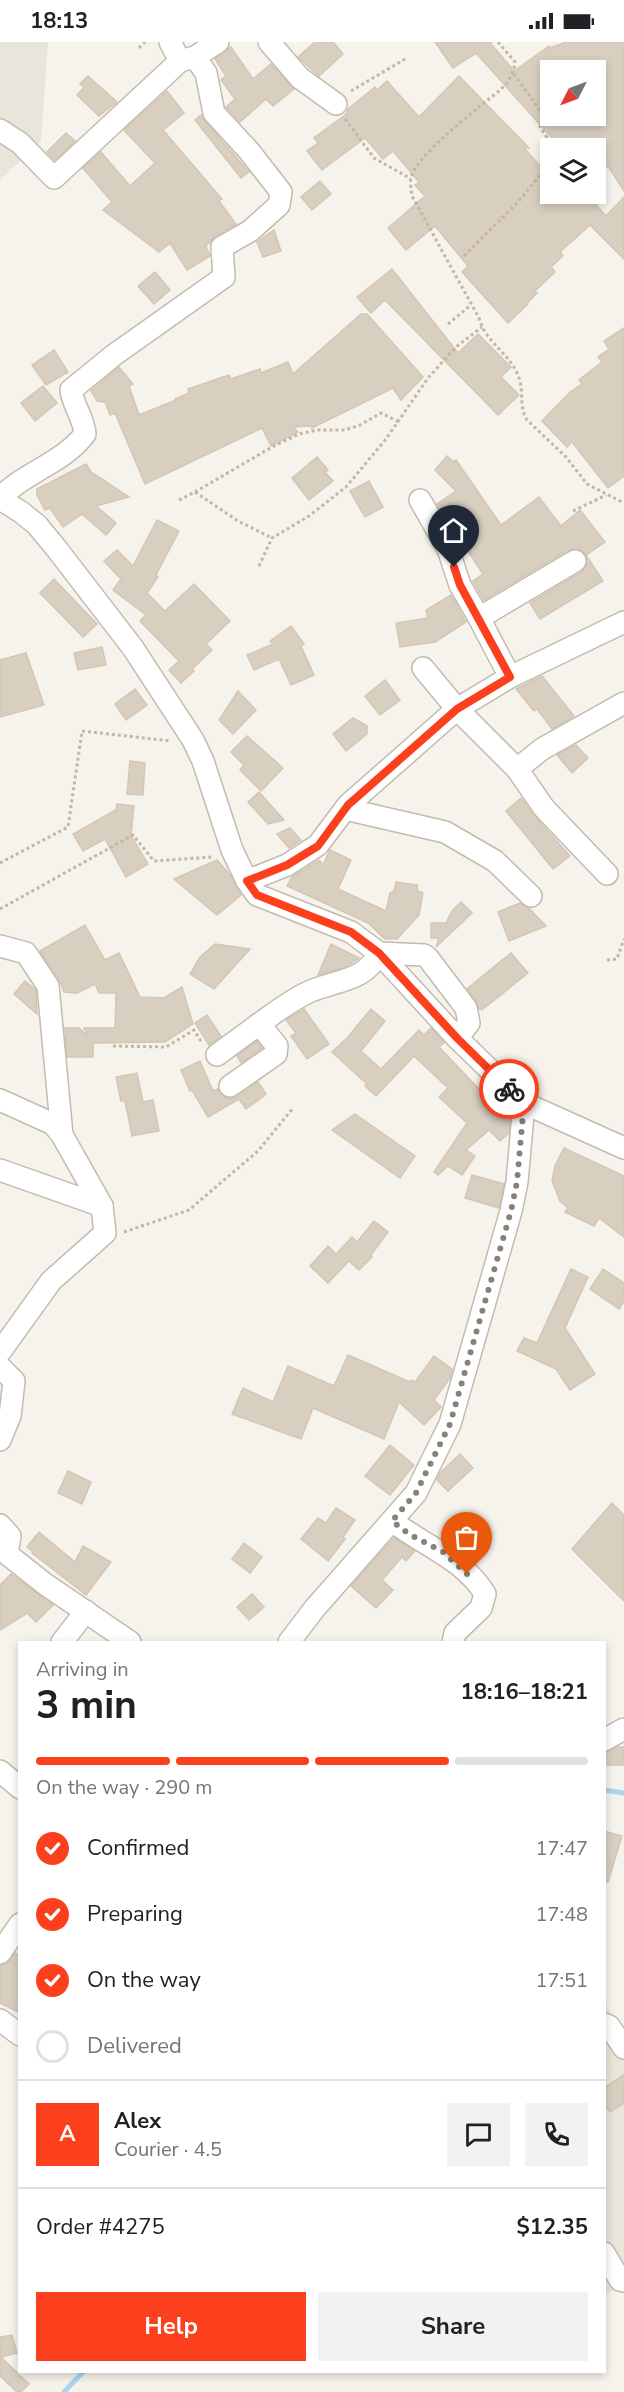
<!DOCTYPE html>
<meta charset="utf-8">
<style>
body{margin:0;font-family:"Nunito Sans",sans-serif;background:#f2f2f2;color:#202124;height:100vh;display:flex;flex-direction:column;font-size:22px;white-space:nowrap}
*{box-sizing:border-box;margin:0}
p{font-size:20px;color:#757577}
.icon{flex:none;width:33px;height:33px;fill:none;stroke:currentColor;stroke-width:2;stroke-linecap:round;stroke-linejoin:round}
.map{position:relative;flex:1;overflow:hidden}
.side{position:absolute;left:18px;top:1599px;width:588px;height:732px;display:flex;flex-direction:column;background:#fff;border-radius:0px;box-shadow:0 3px 9px #0003}
.side>*{flex:none}
.needle{width:39px;rotate:228deg}
.buttons{position:absolute;left:540px;top:18px;display:grid;gap:12px}
.buttons a{display:grid;place-items:center;width:66px;height:66px;border-radius:0px;background:#fff;box-shadow:0 3px 9px #0003;font-size:30px}
.pin{position:absolute;display:grid;place-items:center;width:51px;height:51px;color:#fff;margin:-62px -26px;border-radius:50% 50% 50% 0;rotate:-45deg;box-shadow:0 0 6px #0007}
.pin .icon{rotate:45deg}
.courier{position:absolute;display:grid;place-items:center;width:60px;height:60px;margin:-30px;border:4px solid #fc3f1d;border-radius:50%;background:#fff;color:#222;box-shadow:0 2px 8px #0007}
.head em{font-style:normal;font-weight:700}
.head div{display:flex;flex-direction:column-reverse}
.head{display:flex;align-items:center;justify-content:space-between;height:102px;padding:0 18px}
h1{font-size:39px;font-weight:700;line-height:45px}
.bar{display:grid;grid-template-columns:repeat(4,1fr);gap:9px 6px;align-content:center;height:72px;padding:0 18px}
.bar i{height:8px;border-radius:4px;background:#e0e0e0}
.bar .current{background:#fc3f1d}
.bar p{grid-column:span 4}
.line{display:flex;align-items:center;gap:15px;padding:0 18px;border-top:2px solid #e0e0e0}
.line div{flex:1}
.round{display:grid;place-items:center;flex:none;width:63px;height:63px;border-radius:0px;background:#f2f2f2}
ol{padding:0 18px;list-style:none}
li{display:flex;align-items:center;gap:18px;height:66px}
li p{margin-inline-start:auto}
li .icon{padding:6px;border-radius:50%;background:#fc3f1d;color:#fff;stroke-width:4}
li:last-child{color:#757577}
li i{width:33px;height:33px;border:3px solid #e0e0e0;border-radius:50%}
.action{display:flex;gap:12px;margin-top:auto;padding:12px 18px}
.action a{flex:1;height:69px;border-radius:0px;background:#fc3f1d;color:#fff;font-size:24px;font-weight:700;line-height:69px;text-align:center}
.action a+a{background:#f2f2f2;color:#202124}
.status{display:flex;justify-content:space-between;align-items:center;height:42px;padding:0 30px;background:#fff;direction:ltr}
.status svg{height:16px;fill:currentColor}
.map>svg:first-child{display:block}
.residential{fill:#eae5da}
.lines{fill:none;stroke-linecap:round;stroke-linejoin:round}
.stream{stroke:#a9d4f2;stroke-width:5}
.building{fill:#d8cfc1;stroke:#d3c7b4;stroke-width:1.5;fill-rule:evenodd}
.minor-casing{stroke:#c2bbae;stroke-width:24}
.path{stroke:#c4b79f;stroke-width:3;stroke-dasharray:3 3;stroke-linecap:butt}
.minor{stroke:#fff;stroke-width:21}
.done{stroke:#878178;stroke-width:6;stroke-dasharray:0 10.8}
.route{stroke:#fc3f1d;stroke-width:8}
</style>
<div class="status"><b>18:13</b><svg viewBox="0 0 49 12"><path d="M0 12V9h3v3zM5 12V6h3v6zM10 12V3h3v9zM15 12V0h3v12zM26 1h20v11H26zM47 4h2v5h-2z"/></svg></div>
<div class="map">
<svg width="624" height="2350" viewBox="0 0 624 2350">
<rect width="100%" height="100%" fill="#f6f3ec"/>
<!-- residential -->
<g class="residential">
<path d="M0,0H48L41,99L0,138Z"/>
<path d="M604,1961L624,1990V2241L605,2253Z"/>
</g>
<g class="lines">
<!-- stream -->
<g class="stream">
<path d="M604,1748L624,1751"/>
<path d="M64,2350L83,2330"/>
</g>
</g>
<!-- building -->
<g class="building">
<path d="M315,0H333L343,12L319,34L298,15Z"/>
<path d="M435,0H492L490,1L492,3L514,29L549,4L550,6L566,0H624V149L608,124L596,133V106H561L476,11L453,26ZM550,28H596V74H550Z"/>
<path d="M231,5L253,37L271,22L294,47L273,64L266,57L240,80L226,65L235,57L221,38L226,34L215,17Z"/>
<path d="M88,34L117,60L99,74L77,53L84,45L80,42Z"/>
<path d="M459,34L529,106H524L550,135V152H586L606,174L624,155V217L590,183L560,210L563,214L551,225L555,230L535,249L537,251L527,261L528,262L508,281L462,230L468,224L435,184L406,208L388,186L425,154L415,143L419,140L393,109L383,117L365,96L322,128L307,109L318,101L314,96L345,73L348,67L375,45L377,48L387,39L419,75Z"/>
<path d="M167,49L184,71L163,88L222,157L219,159L236,182L215,194L206,204L210,214L187,228L170,201L159,210L103,168L112,160L83,126L101,110L130,144L155,121L124,88Z"/>
<path d="M201,73L205,80L249,130L241,136L195,78Z"/>
<path d="M66,91L75,99L55,118L47,110Z"/>
<path d="M320,139L331,152L312,168L301,155Z"/>
<path d="M274,188L281,209L263,215L257,200Z"/>
<path d="M392,227L458,311L478,292L511,325L501,335L519,353L498,373L385,258L371,271L357,255Z"/>
<path d="M155,230L170,248L154,262L138,244Z"/>
<path d="M361,272H367L423,335L401,358L393,346L312,386L311,384L293,385L298,390L271,404L262,386L145,442L115,371L110,373L105,360L97,359L91,349L119,325L133,342L129,344L139,373L176,358L175,357L189,351L188,347L229,333L231,337L260,327L261,331L288,320L293,332Z"/>
<path d="M624,286V434L608,446L572,400L567,405L542,379L570,350L582,342L579,338L602,320L598,315L609,307L604,299Z"/>
<path d="M54,308L68,330L46,343L32,323Z"/>
<path d="M43,344L57,361L35,379L21,361Z"/>
<path d="M447,414L454,420L456,418L501,483L539,455L561,484L580,468L605,500L586,513L581,508H568L484,558L473,539L483,532L437,462L456,449L435,428Z"/>
<path d="M317,415L328,428L325,430L333,439L309,458L292,436Z"/>
<path d="M86,422L91,430L129,455L96,464L116,481L106,493L82,472L63,485L50,466L45,468L37,453V447Z"/>
<path d="M369,439L383,465L365,475L350,449Z"/>
<path d="M157,478L179,489L156,533L158,535L147,551L165,569L194,542L230,579L206,602L212,608L192,627L194,629L181,641L169,628L179,619L140,579L146,573L113,548L121,537L104,519L117,508L133,524Z"/>
<path d="M586,513L603,539L540,577L530,561L582,530L586,525Z"/>
<path d="M54,537L97,582L83,595L40,551Z"/>
<path d="M451,553L466,580L435,600L400,605L396,581L428,576L426,568Z"/>
<path d="M291,584L304,602L301,604L314,633L291,643L279,617L254,628L247,613L273,602L270,599Z"/>
<path d="M102,605L106,623L78,628L74,611Z"/>
<path d="M26,611L44,663L0,675V618Z"/>
<path d="M542,634L574,674L552,687L537,667L534,669L516,647Z"/>
<path d="M385,638L400,658L380,673L365,654Z"/>
<path d="M135,647L147,663L126,678L115,662Z"/>
<path d="M238,649L256,668L233,692L219,678Z"/>
<path d="M353,676L367,684V692L346,709L333,692Z"/>
<path d="M247,694L283,726L261,749L240,728L244,723L231,710Z"/>
<path d="M576,703L588,716L572,731L557,713Z"/>
<path d="M130,719L145,721L143,753L127,752Z"/>
<path d="M259,750L284,778L268,782L248,760Z"/>
<path d="M521,756L535,775L570,814L553,827L506,769Z"/>
<path d="M117,762L134,764L131,794L148,822L126,835L105,797L83,809L73,792L116,768Z"/>
<path d="M290,786L301,798L289,806L277,792Z"/>
<path d="M330,808L351,818L338,847L386,869L390,851L394,849L396,840L417,843L418,849L423,851L419,873L397,897H385L368,881L287,844L292,835L319,818L323,823Z"/>
<path d="M217,818L231,834L241,853L217,873L174,837Z"/>
<path d="M461,860L472,871L436,905L439,896H431V881H446L452,869Z"/>
<path d="M520,861L529,866L546,884L509,899L498,870Z"/>
<path d="M85,883L105,918L119,911L140,955L164,956L182,945L193,982L165,1000L93,1001V1015H67L65,986H79L89,995L84,986H115L116,951H99L95,942L77,951L64,950L59,937L40,909Z"/>
<path d="M215,902L250,907L214,947L190,932L200,915Z"/>
<path d="M331,902L359,916L345,925L318,933Z"/>
<path d="M511,911L528,931L482,968L479,967L476,959L467,947Z"/>
<path d="M25,939L36,948L37,972L14,952Z"/>
<path d="M304,967L329,1002L307,1017L291,994L296,991L286,978Z"/>
<path d="M371,967L385,979L361,1009L381,1027L419,988L424,993L431,986L444,1001L439,1005L496,1065L501,1060L510,1070L509,1091L500,1099L489,1088L466,1108L475,1114L462,1133L448,1124L438,1133L434,1130L467,1081L439,1055L448,1046L414,1014L376,1054L365,1044L367,1042L332,1010L347,996Z"/>
<path d="M207,973L221,994L209,1003L195,981Z"/>
<path d="M257,999L262,1006L241,1021L237,1014Z"/>
<path d="M200,1019L213,1049L218,1047L224,1055L230,1057L237,1055L258,1040L266,1052L246,1067L239,1057L208,1075L192,1048L190,1049L181,1028Z"/>
<path d="M137,1031L143,1060L153,1058L159,1089L132,1094L125,1059H121L116,1035Z"/>
<path d="M355,1072L415,1114L400,1136L332,1088Z"/>
<path d="M564,1106L624,1134V1195L599,1176L594,1184L565,1170L568,1166L560,1159L552,1139L555,1124Z"/>
<path d="M472,1133L504,1142L499,1166L465,1156Z"/>
<path d="M374,1179L388,1190L371,1213L372,1215L359,1228L349,1219L328,1241L310,1224L328,1204L336,1212L352,1195L357,1200Z"/>
<path d="M571,1227L588,1235L565,1286L595,1332L570,1348L556,1327L517,1309L524,1296L537,1301Z"/>
<path d="M603,1227L624,1241V1259L619,1267L590,1247Z"/>
<path d="M348,1313L410,1340L412,1338L415,1340L434,1314L452,1327L450,1336L434,1358L441,1365L424,1383L399,1360L384,1397L313,1366L301,1397L232,1372L243,1346L273,1360L288,1324L334,1344Z"/>
<path d="M390,1403L414,1423L390,1453L365,1434Z"/>
<path d="M460,1412L473,1426L448,1449L437,1438L440,1431Z"/>
<path d="M68,1429L91,1440L82,1462L58,1451Z"/>
<path d="M612,1461L624,1473V1559L572,1507Z"/>
<path d="M336,1466L355,1478L343,1495L345,1497L328,1519L301,1497L318,1476L326,1481Z"/>
<path d="M39,1490L75,1520L83,1504L111,1520L86,1553L32,1511L33,1510L27,1505Z"/>
<path d="M394,1496L415,1509L406,1519L402,1515L382,1538L393,1548L376,1566L351,1544Z"/>
<path d="M244,1501L262,1515L250,1531L232,1517Z"/>
<path d="M11,1532L53,1563L36,1580L27,1571L0,1588V1543Z"/>
<path d="M252,1552L264,1565L249,1578L237,1565Z"/>
<path d="M618,1705H624V1723H604V1711Z"/>
<path d="M604,1789L622,1794L608,1840H604Z"/>
<path d="M15,1911L20,1913V1971L0,1961V1924L6,1922Z"/>
<path d="M624,2033V2061L610,2070L604,2062V2046Z"/>
<path d="M12,2293L17,2311L1,2315L29,2342L21,2350H17L0,2334V2295Z"/>
</g>
<g class="lines">
<!-- minor casing -->
<g class="minor-casing">
<g id="minor">
<path d="M170,0L180,19"/>
<path d="M269,0L300,36L336,62"/>
<path d="M0,88L20,101L54,136L180,19L195,15L218,0"/>
<path d="M0,456C25,430 63,421 85,392C84,376 73,364 71,348L114,313L224,235L222,205L250,189L279,163L281,150L249,109L214,71L206,31L195,15"/>
<path d="M0,457L21,470L37,483L56,506L133,606L193,698L203,719L232,808L247,839L257,853L351,890L379,911L457,996L524,1061L624,1106"/>
<path d="M420,458L448,507L460,543L479,576"/>
<path d="M423,626L457,667L517,727L544,766L607,832"/>
<path d="M510,635L479,576L575,519"/>
<path d="M517,727L542,707L624,661"/>
<path d="M345,767L445,790L495,819L531,854"/>
<path d="M247,839L287,823L318,803L348,763L457,667L510,635L624,580"/>
<path d="M0,904L26,911L48,944L62,1093L102,1164L105,1191L51,1239L0,1310"/>
<path d="M217,1013L259,982"/>
<path d="M230,1044L276,1012L277,1004L259,982C276,970 292,957 311,949C338,938 365,939 379,911L424,913L428,916L466,966L469,981L457,996"/>
<path d="M0,1058L53,1082L62,1093"/>
<path d="M0,1128L102,1164"/>
<path d="M0,1325L14,1339L10,1374L0,1398"/>
<path d="M392,1479C423,1503 464,1517 485,1552L481,1566L455,1591L453,1600"/>
<path d="M0,1483L10,1494L7,1512L45,1542L130,1600"/>
<path d="M62,1600L86,1569"/>
<path d="M289,1600L315,1566L416,1451L450,1382L511,1169L517,1140L524,1061"/>
<path d="M604,1698L624,1687"/>
<path d="M0,1729L20,1746"/>
<path d="M0,1911L20,1882"/>
<path d="M0,1978L20,1993"/>
<path d="M604,1982L609,1984L624,2006"/>
<path d="M604,2211L620,2238L624,2239"/>
</g>
</g>
<!-- path -->
<g class="path">
<path d="M498,0L515,20C513,43 495,51 479,65C462,79 417,115 411,135C410,141 411,148 412,154L479,276C486,301 507,309 517,331C525,346 518,364 527,378L566,415L587,442L624,461"/>
<path d="M139,6L145,0"/>
<path d="M514,32L542,71L540,85L554,106"/>
<path d="M351,49L405,17"/>
<path d="M345,77L374,116L406,134L411,135"/>
<path d="M464,214L518,160L540,133L550,128"/>
<path d="M448,282L471,263"/>
<path d="M195,450L272,405L299,392L317,388H345L360,383L381,371L399,380"/>
<path d="M179,458L195,450L238,479L272,496"/>
<path d="M573,469L606,453"/>
<path d="M259,524L272,496L309,474L346,445L386,397L428,336L456,305L482,285"/>
<path d="M0,821L68,785L82,689L171,699"/>
<path d="M0,867L133,793L154,819L213,815"/>
<path d="M607,918L617,917L624,897"/>
<path d="M113,1004L166,1005L194,988L202,1001"/>
<path d="M124,1190L189,1168L258,1109L293,1066"/>
</g>
<!-- minor -->
<use href="#minor" class="minor"/>
</g>
<g class="lines">
<!-- done -->
<path class="done" d="M467,1532L443,1510L409,1492L392,1479L416,1451L450,1382L511,1169L517,1140L524,1061L509,1047"/>
<!-- route -->
<path class="route" d="M454,525L460,543L510,635L457,667L364,749L348,763L318,804L287,823L247,839L257,853L351,890L379,911L457,996L509,1047"/>
</g>
</svg>
<div class="buttons">
<a><svg class="needle" viewBox="-14 -14 28 28"><path d="M0-13l5 13h-10z" fill="#e53935"/><path d="M0 13l5-13h-10z" fill="#757577"/></svg></a>
<a><svg class="icon" aria-label="layers" viewBox="0 0 24 24"><path d="M12 4l9 5-9 5-9-5zM3 14l9 5 9-5"/></svg></a>
</div>
<div class="pin" style="left:467px;top:1532px;background:#ea580c"><svg class="icon" aria-label="bag" viewBox="0 0 24 24"><path d="M5 8h14l-1 12H6zM9 8a3 3 0 0 1 6 0"/></svg></div>
<div class="pin" style="left:454px;top:525px;background:#1f2937"><svg class="icon" aria-label="home" viewBox="0 0 24 24"><path d="M3 11l9-7 9 7M6 9v11h12V9"/></svg></div>
<div class="courier" style="left:509px;top:1047px"><svg class="icon" aria-label="bike" viewBox="0 0 24 24"><circle cx="6" cy="16" r="4"/><circle cx="18" cy="16" r="4"/><path d="M6 16l4-8h5l3 8M10 8l3 8H6M13 5h3"/></svg></div>
<section class="side">
<div class="head"><div><h1>3 min</h1><p>Arriving in</p></div><em>18:16–18:21</em></div>
<div class="bar"><i class="current"></i><i class="current"></i><i class="current"></i><i></i><p>On the way · 290 m</p></div>
<ol>
<li><svg class="icon" aria-label="check" viewBox="0 0 24 24"><path d="M5 12l5 5 9-10"/></svg>Confirmed<p>17:47</p></li>
<li><svg class="icon" aria-label="check" viewBox="0 0 24 24"><path d="M5 12l5 5 9-10"/></svg>Preparing<p>17:48</p></li>
<li><svg class="icon" aria-label="check" viewBox="0 0 24 24"><path d="M5 12l5 5 9-10"/></svg>On the way<p>17:51</p></li>
<li><i></i>Delivered</li>
</ol>
<div class="line" style="height:108px"><b class="round" style="background:#fc3f1d;color:#fff">A</b><div><b>Alex</b><p>Courier · 4.5</p></div><a class="round"><svg class="icon" aria-label="chat" viewBox="0 0 24 24"><path d="M4 5h16v11H9l-5 4z"/></svg></a><a class="round"><svg class="icon" aria-label="phone" viewBox="0 0 24 24"><path d="M5 4h4l2 5-3 2q2 4 5 5l2-3 5 2v4C11 20 4 13 5 4z"/></svg></a></div>
<div class="line" style="height:78px"><div>Order #4275</div><b>$12.35</b></div>
<div class="action"><a>Help</a><a>Share</a></div>
</section>
</div>
